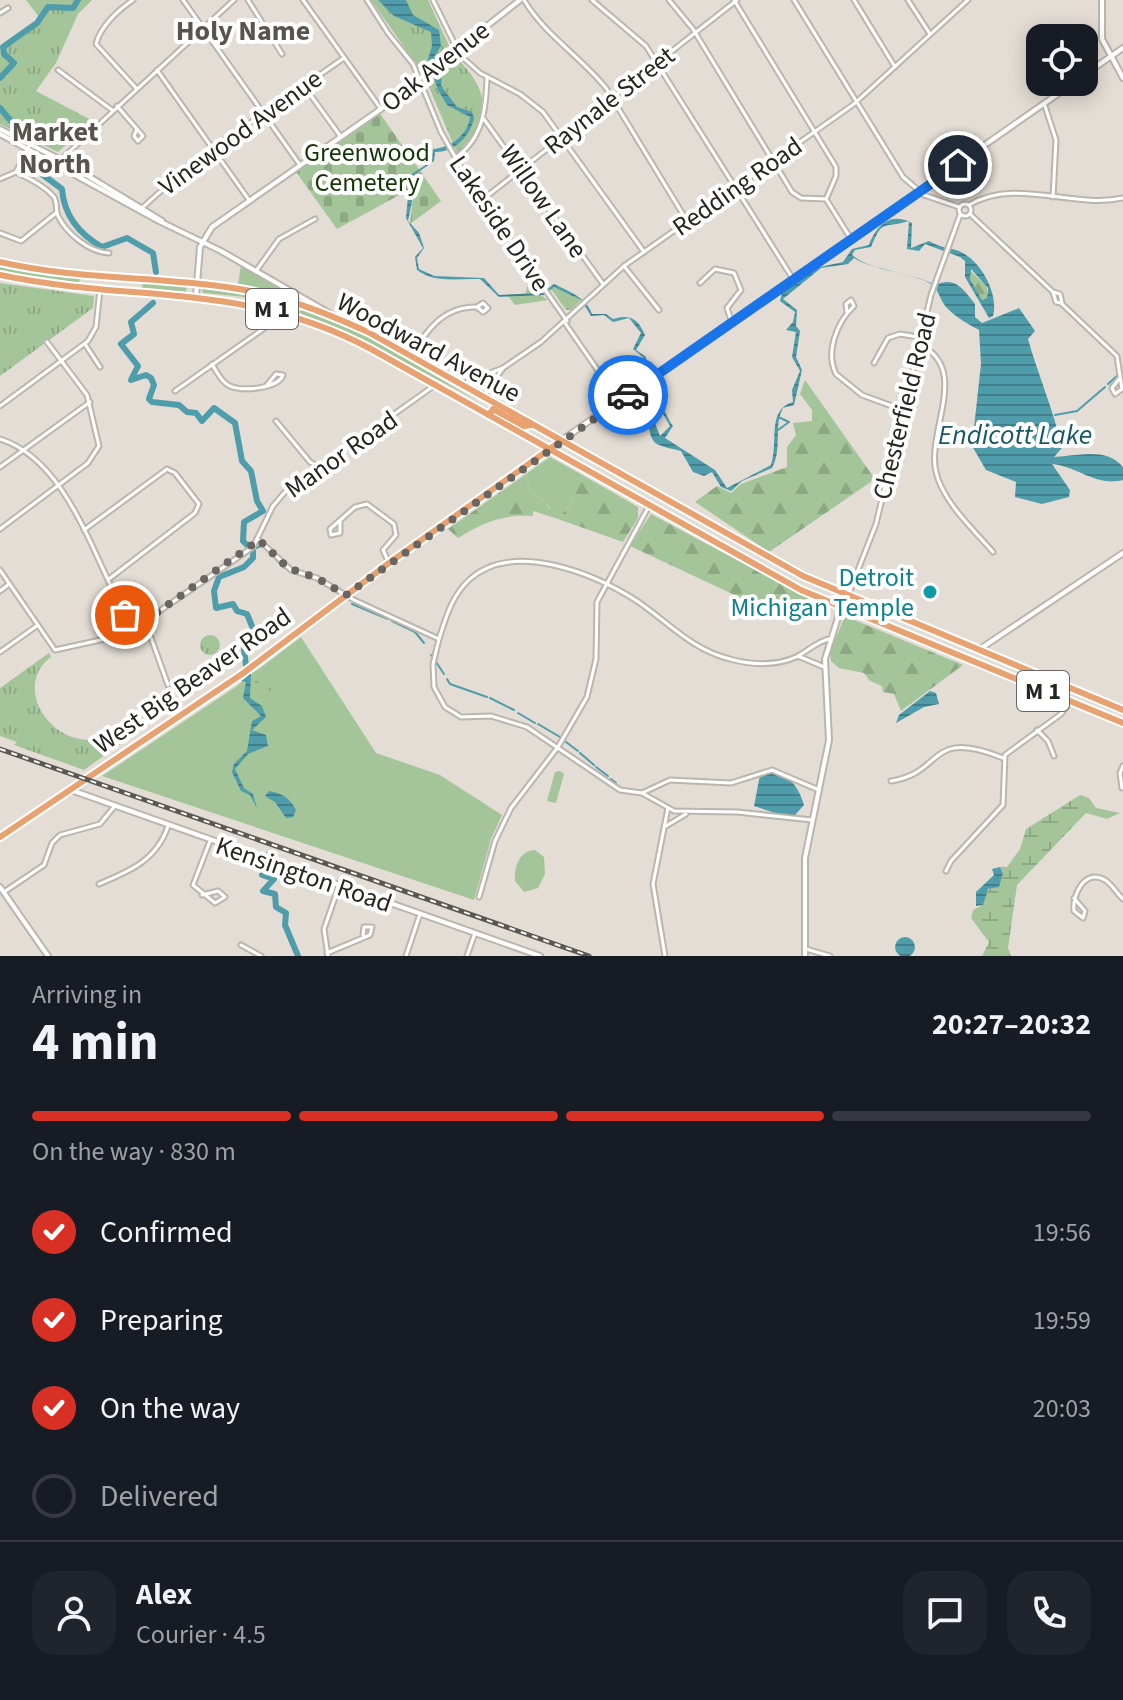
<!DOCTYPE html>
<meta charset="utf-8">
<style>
body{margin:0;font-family:"Source Sans 3",sans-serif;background:#20242c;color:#f1f3f6;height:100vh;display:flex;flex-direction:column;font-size:30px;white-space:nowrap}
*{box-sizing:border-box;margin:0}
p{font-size:26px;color:#9ea1a6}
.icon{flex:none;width:44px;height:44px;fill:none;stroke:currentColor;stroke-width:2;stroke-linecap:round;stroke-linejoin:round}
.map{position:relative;height:956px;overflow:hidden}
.sheet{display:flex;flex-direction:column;background:#171b24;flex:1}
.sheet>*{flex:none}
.buttons{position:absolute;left:1026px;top:24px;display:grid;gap:16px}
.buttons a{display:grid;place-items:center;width:72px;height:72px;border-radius:16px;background:#171b24;box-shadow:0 4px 20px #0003;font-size:40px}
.pin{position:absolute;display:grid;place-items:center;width:68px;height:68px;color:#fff;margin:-34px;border:4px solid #fff;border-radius:50%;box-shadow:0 2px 8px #0007}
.courier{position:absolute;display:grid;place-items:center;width:80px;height:80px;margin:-40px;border:6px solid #1a73e8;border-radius:50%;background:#fff;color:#222;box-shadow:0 2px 10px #0007}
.overview em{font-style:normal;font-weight:700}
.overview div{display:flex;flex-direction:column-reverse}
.overview{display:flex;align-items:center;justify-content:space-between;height:136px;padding:0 32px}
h1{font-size:52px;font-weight:700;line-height:60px}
.bar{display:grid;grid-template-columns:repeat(4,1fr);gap:12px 8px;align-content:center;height:96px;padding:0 32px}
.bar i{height:10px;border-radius:6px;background:#363941}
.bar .current{background:#d93025}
.bar p{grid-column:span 4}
.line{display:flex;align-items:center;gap:20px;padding:0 32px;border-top:2px solid #363941}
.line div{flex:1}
.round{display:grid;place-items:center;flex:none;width:84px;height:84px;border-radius:24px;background:#20242c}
ol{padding:0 32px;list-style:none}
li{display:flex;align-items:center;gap:24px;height:88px}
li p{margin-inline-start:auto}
li .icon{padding:8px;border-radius:50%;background:#d93025;color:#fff;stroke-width:4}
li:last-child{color:#9ea1a6}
li i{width:44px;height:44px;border:4px solid #363941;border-radius:50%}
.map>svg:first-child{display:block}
.grass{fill:#a4c599}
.forest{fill:url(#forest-firs)}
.wetland{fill:url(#wetland-marsh)}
.cemetery{fill:url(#cemetery-stones)}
.park{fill:url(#park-tufts)}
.water{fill:url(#water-rules);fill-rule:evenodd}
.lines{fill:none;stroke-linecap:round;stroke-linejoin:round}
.stream{stroke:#4f9cab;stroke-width:2}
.river{stroke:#4f9cab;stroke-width:6}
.minor-casing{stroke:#bab5ad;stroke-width:7}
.tertiary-casing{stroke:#bab5ad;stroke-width:8}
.primary-casing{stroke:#fff;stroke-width:10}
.minor{stroke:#fff;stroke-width:3}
.tertiary{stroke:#fff;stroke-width:4}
.primary{stroke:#e8a170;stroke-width:6}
.rail-casing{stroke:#5b5854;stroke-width:5}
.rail{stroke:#fff;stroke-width:2;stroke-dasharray:6;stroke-linecap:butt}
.done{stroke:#696561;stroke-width:8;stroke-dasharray:0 14.4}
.route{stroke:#1a73e8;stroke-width:10}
.culture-dot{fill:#0f9aa8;stroke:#fff;stroke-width:3}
.labels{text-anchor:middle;stroke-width:8;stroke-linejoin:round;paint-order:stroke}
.shield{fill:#fff;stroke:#686664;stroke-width:2}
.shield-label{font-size:24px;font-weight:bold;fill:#272522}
.street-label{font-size:26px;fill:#272522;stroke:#fff}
.park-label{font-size:26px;fill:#133704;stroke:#fff}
.culture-label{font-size:26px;fill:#0d838f;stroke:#fff;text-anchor:end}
.neighbourhood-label{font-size:28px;font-weight:bold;fill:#58534c;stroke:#fff}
.water-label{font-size:28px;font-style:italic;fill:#185864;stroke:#fff}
</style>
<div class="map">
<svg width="1123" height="956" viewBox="0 0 1123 956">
<defs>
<pattern id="forest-firs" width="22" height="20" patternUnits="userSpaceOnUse" patternTransform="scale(2)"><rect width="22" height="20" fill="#a4c599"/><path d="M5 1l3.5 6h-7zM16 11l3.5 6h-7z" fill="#8da984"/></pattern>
<pattern id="wetland-marsh" width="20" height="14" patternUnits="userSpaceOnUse" patternTransform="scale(2)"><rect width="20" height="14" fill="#a4c599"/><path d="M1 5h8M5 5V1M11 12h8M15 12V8" fill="none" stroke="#8da984"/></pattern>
<pattern id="cemetery-stones" width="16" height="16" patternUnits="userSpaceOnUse" patternTransform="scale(2)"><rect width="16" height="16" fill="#a4c599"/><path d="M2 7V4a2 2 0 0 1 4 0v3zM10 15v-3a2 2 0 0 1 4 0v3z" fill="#8da984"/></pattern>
<pattern id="park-tufts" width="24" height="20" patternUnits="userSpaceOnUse" patternTransform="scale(2)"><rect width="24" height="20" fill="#a4c599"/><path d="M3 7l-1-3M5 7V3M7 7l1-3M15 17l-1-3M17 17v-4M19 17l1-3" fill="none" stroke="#8da984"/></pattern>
<pattern id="water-rules" width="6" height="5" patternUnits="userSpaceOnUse" patternTransform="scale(2)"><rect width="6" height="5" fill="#4f9cab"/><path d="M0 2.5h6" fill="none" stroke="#427f8b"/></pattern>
</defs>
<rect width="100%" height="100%" fill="#e3ddd5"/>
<!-- grass -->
<g class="grass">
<path d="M241,265L290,293V294L238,285Z"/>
<path d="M0,266L80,279L79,283L0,271Z"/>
<path d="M143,283L187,286L186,292L142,288Z"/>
<path d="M202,288L266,299L203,293Z"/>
<path d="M302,310L367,336L478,401L355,336L302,314L299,312Z"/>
<path d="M550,457L586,477L575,479L576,494L568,497L575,498L558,519L533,511V503L550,509L546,502L530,493L526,474Z"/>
<path d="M301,637L376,753L440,775L502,815L491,839L474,900L102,776L234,688Z"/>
<path d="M560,771L564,774L556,803L547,801L555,772Z"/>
<path d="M535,850L544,857L545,874L538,888L524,892L515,881C514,867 519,851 535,850Z"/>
</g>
<!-- forest -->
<g class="forest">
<path d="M970,270L987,287V298L982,300L970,279Z"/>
<path d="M805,380L875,479L769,552L695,502L717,486L731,493L741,484L787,467V447L796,435L793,423L812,421V410L800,394Z"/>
<path d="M526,474L530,493L546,502L550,511L533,503V516C503,514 484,522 458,538L448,529Z"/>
<path d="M586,477L638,507V518L623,542L558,519L575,498L567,497L576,493L574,479Z"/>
<path d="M651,514L822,606L820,612L780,599L775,614L630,546Z"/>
<path d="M845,616L963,665L901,711L894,694L883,692L882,686L870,681L864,673L839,668L831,661L830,652Z"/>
</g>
<!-- wetland -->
<g class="wetland">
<path d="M259,669L275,679L268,696L252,679V673Z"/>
<path d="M1080,795L1089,798L1096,808L1120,813L1107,819L1086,813L1017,885L1008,948L1011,956H982L989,942L971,918L973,910L983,905L985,892L1000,882L1003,872L1000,867H1007L1020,849L1026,829Z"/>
</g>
<!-- cemetery -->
<path class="cemetery" d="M379,112L441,201L410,224L414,187L337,229L296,172Z"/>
<!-- park -->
<g class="park">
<path d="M26,0H92L78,14L56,63L36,91L93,121L58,152L0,124V52L8,47L9,41L28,32L39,17Z"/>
<path d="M371,0H428L450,48L421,71Z"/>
<path d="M456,57C489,91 494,116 457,153L426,80Z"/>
<path d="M0,283L94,296L93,308L0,376Z"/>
<path d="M557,285L581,300L571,310H566L551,289Z"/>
<path d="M527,286L548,300L515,305L508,296L526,293Z"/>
<circle cx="210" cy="645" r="10"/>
<path d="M49,653L51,657C22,678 35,718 65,734C79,742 106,741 122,743L84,770L14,745L17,742L0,736V688Z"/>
</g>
<!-- water -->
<g class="water">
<path d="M378,0H406L413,15L439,30L441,46L434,57L442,73L441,86L457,107L472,112L474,118C471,135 454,153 435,152L434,161L413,176L415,187L408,221L419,233L424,248L417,258L419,269L434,276L484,278L499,295L542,293L554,284C570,292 587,298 592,314H606L613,319C629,314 638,318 645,335L636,350L646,357C645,368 665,416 673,426L665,438L715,470L727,488L771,465C779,442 766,410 793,402L792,390L800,371L792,357L796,332L786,330L793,322L795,312L780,301L782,293L820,267L843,262L852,249L869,245C876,227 889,211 912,223L911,248L929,241C941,248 948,247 959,251C982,261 999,295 993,316L989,318L965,277V261L960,257L925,244L919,251L907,249L909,221C883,229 883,218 871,247L855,250L852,255C875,273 910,271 935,285C956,276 963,289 975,304V317L982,323L1019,308L1035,331L1028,339C1038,375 1054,411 1062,448L1054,457C1078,456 1106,447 1123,467V480C1096,487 1077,466 1052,464L1070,490L1069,497L1042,504L1015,497L1016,482L986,470L972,446L981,364L979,330C968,324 957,318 948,309C940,302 939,289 931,284C917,274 873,270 854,258L848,264L821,268L783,299L797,310L796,326L800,331L796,357L802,370L794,405L783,408C773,426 783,448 772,468L742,481L731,491L721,487L712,472L704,476L693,472L681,451C674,449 662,447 657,444C644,438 648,392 651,385L643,371L644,358L633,349L641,333L629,318L613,322L604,315L591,316L581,300L554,287L545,295L499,297L480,279C459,278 436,284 417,270L415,257L423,248L406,218L410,175L432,161L433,149C450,148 468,135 470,117L447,105L438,90L428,59L432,46L431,32L394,16ZM971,269L988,288L987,298L982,300L970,279ZM655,400L670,426L660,436L649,408Z"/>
<path d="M251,673L250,698L262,706L266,717L252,730L266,735L268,746L248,754L235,769L244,788L253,794L257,808L250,795L241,791L232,772L234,764L247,751L252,721L261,716L243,698L246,682L241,681Z"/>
<path d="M930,691L936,693L939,704L924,707L896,723L899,715Z"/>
<path d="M768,772C789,773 798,786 804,805L795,815H781L754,806L760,775Z"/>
<path d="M269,791C282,793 290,798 296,810L293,817L286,818L275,802L265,796Z"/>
<path d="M1000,867L1003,873L999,887L988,889L983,905L976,906V892L994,875L992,869Z"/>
<circle cx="905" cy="947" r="10"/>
</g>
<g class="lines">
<!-- stream -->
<g class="stream">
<path d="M1122,377L1123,373"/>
<path d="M1108,384L1118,375"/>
<path d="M1055,415L1077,411L1105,387"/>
<path d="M778,417L789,422L778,430"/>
<path d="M252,550L263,545L283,567L304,576"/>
<path d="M352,604L388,619"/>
<path d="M392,621L415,632L424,643"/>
<path d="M431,655L432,656"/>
<path d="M436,662L444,674"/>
<path d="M447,679L450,684L487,697"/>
<path d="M490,698L514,710"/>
<path d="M518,713L535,723"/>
<path d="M538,724L560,737"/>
<path d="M566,742L578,751"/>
<path d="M580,753L594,765"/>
<path d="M596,767L608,776"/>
<path d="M611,779L616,783"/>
</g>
<!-- river -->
<g class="river">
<path d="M0,78L14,63L4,54L3,47L37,23L48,7L73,8L78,0"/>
<path d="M0,108L15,126L34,133L35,141"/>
<path d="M30,156L43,175L62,189C64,216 79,234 102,247L127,238L153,253L156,272"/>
<path d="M153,303L131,322L134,334L121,344L138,366L131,380L146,375L151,378L154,385L149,399L152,402L179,405L187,412L196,413L202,421L214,408L235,423L242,461L251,471L257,501L263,511L244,522L243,541L253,551V558L244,567L219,577L214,591L216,608L233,604L237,611L247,614L254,631L244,649L246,666"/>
<path d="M266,855L262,875L274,879L263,891L275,894L276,907L286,913L285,925L298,956"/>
</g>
<!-- minor casing -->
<g class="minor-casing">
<g id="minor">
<path d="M133,0C118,10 100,27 96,44L136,88"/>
<path d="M183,0L300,165"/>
<path d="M248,0L282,54"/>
<path d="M303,0L381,109"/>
<path d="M367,0L388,33L413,64L441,132L470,183L567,321"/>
<path d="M433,0L460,55L480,73L520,94L543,112L644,252"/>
<path d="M524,0C545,35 580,56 606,88L687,221"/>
<path d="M592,0L646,46L793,279"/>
<path d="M669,0L693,29L792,192L801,198L826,199"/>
<path d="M734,0L836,167V176L827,197"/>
<path d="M794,0L903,177L924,195L959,207"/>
<path d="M854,0L895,67"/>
<path d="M908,0L930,34"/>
<path d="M0,13L8,8"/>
<path d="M58,70L112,110"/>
<path d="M157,70L249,200"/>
<path d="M304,86L341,137"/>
<path d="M1044,103L1056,140L1053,197"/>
<path d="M117,106L137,129L134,136L138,141L143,136L137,129"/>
<path d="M483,118L603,284"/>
<path d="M455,158C483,139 486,109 487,77"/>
<path d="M57,163L234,0"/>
<path d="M16,172L30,144"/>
<path d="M0,179L16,172C29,179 44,185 54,197C58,204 55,210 58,216C67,234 89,252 109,253"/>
<path d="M826,199L851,239"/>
<path d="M482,200L737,0"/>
<circle cx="965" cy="210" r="6"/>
<path d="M969,205C1016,177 1072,209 1123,198"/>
<path d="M142,208L192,163L344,58"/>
<path d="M970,214L1053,292L1060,294L1062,303"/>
<path d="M0,233L21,241L56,213"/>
<path d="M624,266L659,310"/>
<path d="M256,271L279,239L315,219"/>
<path d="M700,283L715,269L734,273L741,290L727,308L731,320"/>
<path d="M1053,292L1056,302L1061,303L1117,356L1122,389L1115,394L1112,388L1119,379"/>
<path d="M847,312L846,304L851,300L854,306C837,322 825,352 836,374L862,395L903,410"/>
<path d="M565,323L619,401"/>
<path d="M85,344L100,367"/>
<path d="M918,344C972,367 926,431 936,472C943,502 973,529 993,552"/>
<path d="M411,357C426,330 444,306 477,307L483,312L488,308L483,303L477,307"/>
<path d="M874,363L888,338L900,334L918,337"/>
<path d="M212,364C216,371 221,381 228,385C241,393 279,388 283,375L276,374L267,385"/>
<path d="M465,383L503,368L541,342L624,266L854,104L968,0"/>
<path d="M175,391L283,315"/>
<path d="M485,394L503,368"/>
<path d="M0,406L88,341L96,327L100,289"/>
<path d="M276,421L310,462L321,468"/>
<path d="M0,439C72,462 96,569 132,627"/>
<path d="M0,467L90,402"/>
<path d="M340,521V533L331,535L330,529L355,507L367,504L394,524L396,535L383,550L389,563"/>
<path d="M0,529L88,463L99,446L87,395L47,342"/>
<path d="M84,530L167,469L175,473L199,504L195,513L109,579"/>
<path d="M259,540L291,570L317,578L354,600L439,639L433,664L434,687L445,707L461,717L491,716L527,727L620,790L642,793L674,811L737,812L812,820"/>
<path d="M0,570L55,650L114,637L145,621L253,547L273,506L285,492L435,385"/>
<path d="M0,591L9,584"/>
<path d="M849,593L876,524L931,295L960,215"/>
<path d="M145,621L168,685"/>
<path d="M439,639C446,617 452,595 470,579C514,540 595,574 637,601C668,622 692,650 730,659C751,665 776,666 796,657C808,651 816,642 829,639"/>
<path d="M0,652L38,625"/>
<path d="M798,656L824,667"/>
<path d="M1037,730L1048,741L1054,756"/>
<path d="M891,781C945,773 927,727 1003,758"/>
<path d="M1122,788L1120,773L1123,766"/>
<path d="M642,793L670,780L731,783L772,770L819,790"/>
<path d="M666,826L686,814"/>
<path d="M946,871L951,861L1003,805L1005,755L1061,714L1070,702"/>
<path d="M99,884C130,871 157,860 168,826"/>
<path d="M4,892L44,865L52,843L60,835L100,824L114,807"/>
<path d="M202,895L218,891L225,897L215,903L193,885L210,841"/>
<path d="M479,897L495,841L511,808L558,747L587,697L596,659L597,602L649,506"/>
<path d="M1074,898L1085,911L1083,918L1074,911C1072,896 1084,868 1105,880C1112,884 1117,894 1123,899"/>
<path d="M241,945L261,956"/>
<path d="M806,949L830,956"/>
<path d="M327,953L370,935L372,927H364L363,935"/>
<path d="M328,956L324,929L339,886"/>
<path d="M406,956L420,914"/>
<path d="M467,956L475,933"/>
<path d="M665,956L653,884L668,808"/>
</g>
</g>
<!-- tertiary casing -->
<g class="tertiary-casing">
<g id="tertiary">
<path d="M1102,0V39L1123,78"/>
<path d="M1084,75L1123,48"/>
<path d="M0,129L65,162L162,221"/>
<path d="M0,134L159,221L221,251L329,313"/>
<path d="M196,296L200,247L212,227L381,109L520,0"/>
<path d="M562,440L1075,82"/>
<path d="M980,649L1123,553"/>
<path d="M71,790L540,956"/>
<path d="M0,887L48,956"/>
<path d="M805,956V858L829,740L825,659L841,608"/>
</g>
</g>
<!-- primary casing -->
<g class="primary-casing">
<g id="primary">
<path d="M0,262C77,280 156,276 233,288C281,295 324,312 368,332L803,576L1123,710"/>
<path d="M0,275C132,303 244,281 371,349L801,590L1123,723"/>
<path d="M489,415L493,409L524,426L532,425"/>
<path d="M0,837L242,674L389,563L561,441"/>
</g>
</g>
<!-- minor -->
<use href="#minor" class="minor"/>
<!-- tertiary -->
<use href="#tertiary" class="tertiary"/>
<!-- primary -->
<use href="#primary" class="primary"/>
<!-- rail casing -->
<g class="rail-casing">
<path id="rail" d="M0,749L589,956"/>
</g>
<!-- rail -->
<use href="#rail" class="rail"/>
</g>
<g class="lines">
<!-- done -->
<path class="done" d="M125,615L132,627L145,621L259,540L288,568L317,578L346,595L628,395"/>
<!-- route -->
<path class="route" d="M628,395L958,165"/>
</g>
<!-- markers -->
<circle class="culture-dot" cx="930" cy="592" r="8"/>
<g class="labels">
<!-- shield labels -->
<g class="shield">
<rect x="246" y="289" width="52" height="40" rx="6"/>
<rect x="1017" y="671" width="52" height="40" rx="6"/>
</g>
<g class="shield-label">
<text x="272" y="317">M 1</text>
<text x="1043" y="699">M 1</text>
</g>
<!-- street labels -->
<g class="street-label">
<text transform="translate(435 66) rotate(-38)" y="9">Oak Avenue</text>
<text transform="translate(609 100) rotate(-38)" y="9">Raynale Street</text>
<text transform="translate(240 132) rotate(-36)" y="9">Vinewood Avenue</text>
<text transform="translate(737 186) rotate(-35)" y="9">Redding Road</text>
<text transform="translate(544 201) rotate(55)" y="9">Willow Lane</text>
<text transform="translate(500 223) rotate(56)" y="9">Lakeside Drive</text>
<text transform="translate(429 347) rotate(28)" y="9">Woodward Avenue</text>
<text transform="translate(904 406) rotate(-76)" y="9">Chesterfield Road</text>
<text transform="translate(341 454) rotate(-35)" y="9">Manor Road</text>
<text transform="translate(192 680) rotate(-35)" y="9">West Big Beaver Road</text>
<text transform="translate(304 874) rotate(19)" y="9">Kensington Road</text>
</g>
<!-- park labels -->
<g class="park-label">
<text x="367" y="161">Greenwood<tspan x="367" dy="30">Cemetery</tspan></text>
</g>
<!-- culture labels -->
<g class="culture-label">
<text x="914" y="586">Detroit<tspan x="914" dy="30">Michigan Temple</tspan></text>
</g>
<!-- neighbourhood labels -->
<g class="neighbourhood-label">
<text x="243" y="40">Holy Name</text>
<text x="55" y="141">Market<tspan x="55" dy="32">North</tspan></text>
</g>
<!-- water labels -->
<g class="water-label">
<text x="1015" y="444">Endicott Lake</text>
</g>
</g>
</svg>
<div class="buttons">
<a><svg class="icon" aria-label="locate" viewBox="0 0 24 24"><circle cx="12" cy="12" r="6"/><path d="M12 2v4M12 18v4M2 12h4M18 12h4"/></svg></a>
</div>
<div class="pin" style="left:125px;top:615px;background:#ea580c"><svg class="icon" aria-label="bag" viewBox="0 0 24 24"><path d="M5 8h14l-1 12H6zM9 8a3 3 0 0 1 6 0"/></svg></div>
<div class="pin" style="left:958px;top:165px;background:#1f2937"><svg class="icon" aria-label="home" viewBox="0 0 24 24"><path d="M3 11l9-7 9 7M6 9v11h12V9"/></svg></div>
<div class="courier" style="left:628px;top:395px"><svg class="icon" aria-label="car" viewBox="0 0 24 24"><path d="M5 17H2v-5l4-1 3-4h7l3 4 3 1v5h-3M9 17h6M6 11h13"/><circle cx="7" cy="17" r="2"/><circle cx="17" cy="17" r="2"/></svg></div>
</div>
<section class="sheet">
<div class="overview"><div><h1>4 min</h1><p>Arriving in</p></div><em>20:27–20:32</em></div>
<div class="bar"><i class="current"></i><i class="current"></i><i class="current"></i><i></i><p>On the way · 830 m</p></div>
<ol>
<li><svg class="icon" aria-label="check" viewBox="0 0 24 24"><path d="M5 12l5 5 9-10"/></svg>Confirmed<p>19:56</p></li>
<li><svg class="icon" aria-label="check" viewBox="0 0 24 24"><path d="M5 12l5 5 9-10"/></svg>Preparing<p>19:59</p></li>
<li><svg class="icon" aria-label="check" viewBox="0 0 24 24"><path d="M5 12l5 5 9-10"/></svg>On the way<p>20:03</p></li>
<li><i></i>Delivered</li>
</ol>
<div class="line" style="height:144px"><a class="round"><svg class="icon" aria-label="person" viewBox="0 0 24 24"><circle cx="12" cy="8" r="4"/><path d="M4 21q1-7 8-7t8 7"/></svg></a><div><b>Alex</b><p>Courier · 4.5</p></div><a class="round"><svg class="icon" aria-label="chat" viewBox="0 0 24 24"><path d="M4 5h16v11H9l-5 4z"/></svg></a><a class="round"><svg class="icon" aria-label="phone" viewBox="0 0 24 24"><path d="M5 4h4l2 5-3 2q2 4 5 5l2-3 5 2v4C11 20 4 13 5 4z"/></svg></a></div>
</section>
